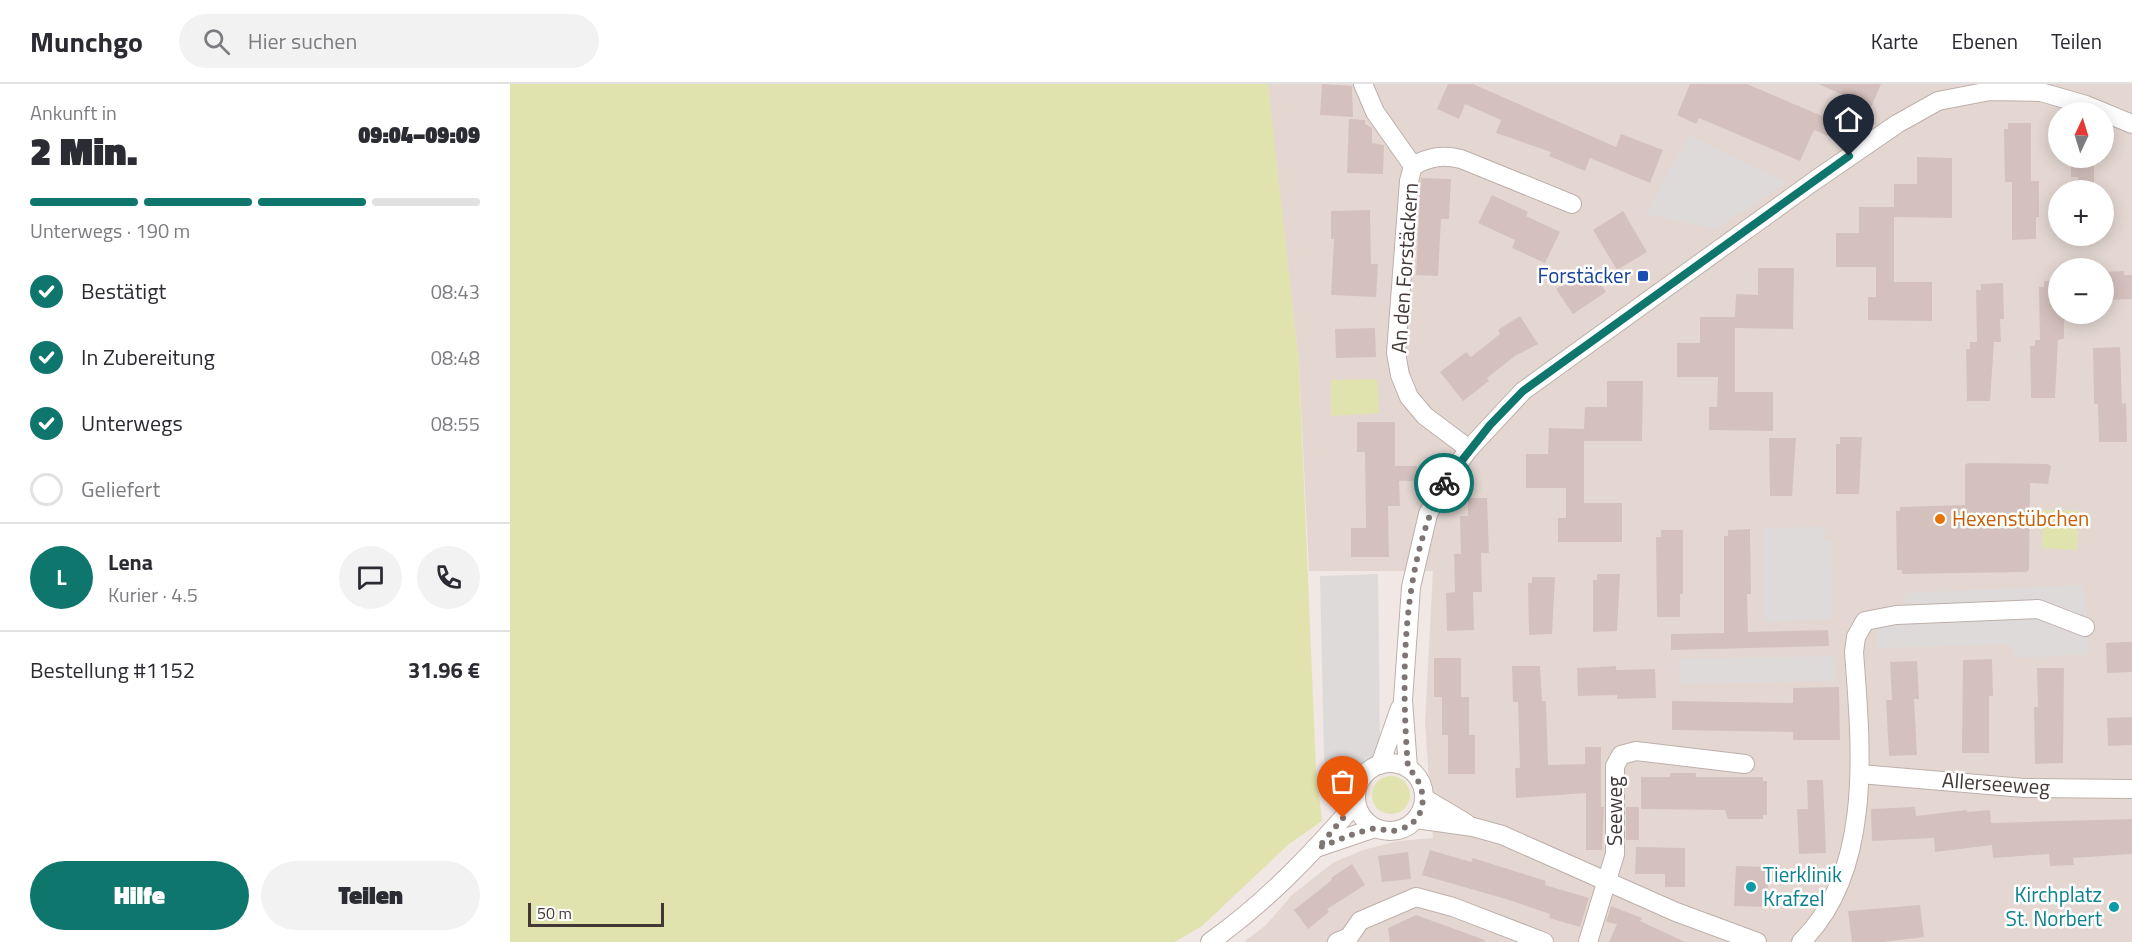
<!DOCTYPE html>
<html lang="de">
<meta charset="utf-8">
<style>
body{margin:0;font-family:"Titillium Web",sans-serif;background:#f2f2f3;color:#2b2b33;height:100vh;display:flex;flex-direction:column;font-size:22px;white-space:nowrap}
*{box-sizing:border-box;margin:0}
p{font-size:20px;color:#7c7c81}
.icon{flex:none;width:33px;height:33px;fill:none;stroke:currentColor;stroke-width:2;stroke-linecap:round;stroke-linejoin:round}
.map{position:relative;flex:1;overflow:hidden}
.panel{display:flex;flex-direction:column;background:#fff;width:510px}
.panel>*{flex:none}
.needle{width:39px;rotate:4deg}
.fabs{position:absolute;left:1538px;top:18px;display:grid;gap:12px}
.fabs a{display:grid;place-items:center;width:66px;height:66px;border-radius:50%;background:#fff;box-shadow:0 3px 15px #0003;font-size:30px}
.scale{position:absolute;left:18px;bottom:15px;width:136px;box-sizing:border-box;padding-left:6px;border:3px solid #423734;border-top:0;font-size:16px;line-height:21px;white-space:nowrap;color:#423734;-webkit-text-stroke:4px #fff;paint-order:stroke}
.pin{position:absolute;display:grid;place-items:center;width:51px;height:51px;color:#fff;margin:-62px -26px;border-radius:50% 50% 50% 0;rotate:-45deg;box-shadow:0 0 6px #0007}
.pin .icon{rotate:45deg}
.courier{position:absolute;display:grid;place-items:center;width:60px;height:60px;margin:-30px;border:4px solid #0f766e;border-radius:50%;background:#fff;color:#222;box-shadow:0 2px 8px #0007}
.overview em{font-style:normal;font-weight:800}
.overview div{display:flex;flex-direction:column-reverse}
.overview{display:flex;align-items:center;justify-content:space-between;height:102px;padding:0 30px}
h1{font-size:39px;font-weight:800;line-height:45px}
.bar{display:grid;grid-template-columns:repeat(4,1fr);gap:9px 6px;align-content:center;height:72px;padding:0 30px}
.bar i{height:8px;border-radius:4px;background:#e1e1e2}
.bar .active{background:#0f766e}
.bar p{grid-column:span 4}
.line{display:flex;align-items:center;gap:15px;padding:0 30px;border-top:2px solid #e1e1e2}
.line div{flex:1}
.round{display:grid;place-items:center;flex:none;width:63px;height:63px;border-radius:32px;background:#f2f2f3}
ol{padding:0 30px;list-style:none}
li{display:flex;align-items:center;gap:18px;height:66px}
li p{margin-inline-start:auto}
li .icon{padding:6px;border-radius:50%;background:#0f766e;color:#fff;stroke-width:4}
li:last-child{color:#7c7c81}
li i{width:33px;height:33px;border:3px solid #e1e1e2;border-radius:50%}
.button{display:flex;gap:12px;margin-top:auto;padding:12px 30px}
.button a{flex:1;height:69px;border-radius:36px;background:#0f766e;color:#fff;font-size:24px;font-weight:800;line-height:69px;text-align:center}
.button a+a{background:#f2f2f3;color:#2b2b33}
header{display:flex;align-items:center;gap:36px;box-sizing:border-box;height:84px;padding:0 30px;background:#fff;border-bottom:2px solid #e1e1e2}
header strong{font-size:28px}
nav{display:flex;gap:33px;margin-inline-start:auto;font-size:21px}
.search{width:420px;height:54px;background:#f2f2f3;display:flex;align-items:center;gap:15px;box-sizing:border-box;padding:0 21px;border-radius:33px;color:#7c7c81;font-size:22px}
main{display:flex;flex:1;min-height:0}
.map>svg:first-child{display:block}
.residential{fill:#e4d7d2;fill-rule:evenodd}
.green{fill:#e1e3ae}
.parking{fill:#dedad9}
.building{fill:#d4c1bd}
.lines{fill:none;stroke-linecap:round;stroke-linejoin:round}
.street-casing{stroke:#beafaa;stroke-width:20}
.street{stroke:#fff;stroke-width:18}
.done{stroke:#7f7572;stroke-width:6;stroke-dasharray:0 10.8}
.route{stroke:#0f766e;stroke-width:8}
.transit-dot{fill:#1a4fb4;stroke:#fff;stroke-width:2}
.food-dot{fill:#e8710a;stroke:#fff;stroke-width:2}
.culture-dot{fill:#0f9aa8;stroke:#fff;stroke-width:2}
.labels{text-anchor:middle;stroke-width:5;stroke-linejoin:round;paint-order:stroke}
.street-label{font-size:21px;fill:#423734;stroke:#fff}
.transit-label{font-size:21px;fill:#164399;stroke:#fff;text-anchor:end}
.food-label{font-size:21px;fill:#c56008;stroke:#fff;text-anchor:start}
.culture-label{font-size:21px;fill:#0d838f;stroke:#fff;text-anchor:start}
</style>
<header>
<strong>Munchgo</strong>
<div class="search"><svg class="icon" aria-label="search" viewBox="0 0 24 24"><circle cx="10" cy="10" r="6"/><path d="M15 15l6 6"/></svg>Hier suchen</div>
<nav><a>Karte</a><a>Ebenen</a><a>Teilen</a></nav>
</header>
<main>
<section class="panel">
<div class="overview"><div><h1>2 Min.</h1><p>Ankunft in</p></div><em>09:04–09:09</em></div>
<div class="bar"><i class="active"></i><i class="active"></i><i class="active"></i><i></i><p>Unterwegs · 190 m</p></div>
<ol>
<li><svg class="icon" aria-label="check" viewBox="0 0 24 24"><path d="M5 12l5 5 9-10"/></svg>Bestätigt<p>08:43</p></li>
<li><svg class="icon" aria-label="check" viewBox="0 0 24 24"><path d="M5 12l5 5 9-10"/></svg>In Zubereitung<p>08:48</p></li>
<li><svg class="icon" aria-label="check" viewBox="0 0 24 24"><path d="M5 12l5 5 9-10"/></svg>Unterwegs<p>08:55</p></li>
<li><i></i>Geliefert</li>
</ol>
<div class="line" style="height:108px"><b class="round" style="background:#0f766e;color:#fff">L</b><div><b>Lena</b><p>Kurier · 4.5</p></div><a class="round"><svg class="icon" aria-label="chat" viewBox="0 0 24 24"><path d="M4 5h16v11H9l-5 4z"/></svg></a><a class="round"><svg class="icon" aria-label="phone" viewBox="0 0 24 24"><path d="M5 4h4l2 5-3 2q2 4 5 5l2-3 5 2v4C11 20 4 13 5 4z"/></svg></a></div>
<div class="line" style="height:78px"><div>Bestellung #1152</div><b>31.96 €</b></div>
<div class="button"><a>Hilfe</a><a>Teilen</a></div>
</section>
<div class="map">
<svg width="1622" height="858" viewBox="0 0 1622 858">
<rect width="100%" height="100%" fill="#f1e7e4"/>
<!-- residential -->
<path class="residential" d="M757,0H1622V858H734L756,841L782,811L824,778L853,766L888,757L923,754L915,638L923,487H799L789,280ZM1548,28H1593V74H1548ZM1548,106H1593V152H1548ZM1548,184H1593V230H1548Z"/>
<!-- green -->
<g class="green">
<path d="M0,0H758L789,280L806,685L812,737L779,760L692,842L665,858H0Z"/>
<path d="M867,295L869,329L821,332V296Z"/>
<path d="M1533,426L1569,427L1567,466L1532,464Z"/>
<circle cx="881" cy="711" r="19"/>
</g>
<!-- parking -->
<g class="parking">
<path d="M1179,52L1277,98L1206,145L1135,130Z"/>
<path d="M1315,443V457H1321L1323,535L1253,538V444Z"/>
<path d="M868,490L870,666L843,697L820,696L814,673L810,492Z"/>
<path d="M1574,501L1580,570L1507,574L1500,560L1367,564L1368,542L1396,541L1395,509Z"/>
<path d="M1324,572V597L1170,600L1169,575Z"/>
</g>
<!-- building -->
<g class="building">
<path d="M812,0L842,2L843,33L810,31Z"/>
<path d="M938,0H963L1106,63L1111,50L1153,66L1140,99L1080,74L1075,87L1039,72L1041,68L986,49L991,36L955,20L949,35L927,25Z"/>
<path d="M1180,0H1237L1333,41L1326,55L1304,46L1290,77L1189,34L1186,40L1167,31Z"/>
<path d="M1308,0H1371L1361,23Z"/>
<path d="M839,35L855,36V40L862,44V59L874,61L873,90L837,89Z"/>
<path d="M1498,39H1521V97H1529V133H1526V155L1502,156V98H1495L1494,45H1498Z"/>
<path d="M1407,73L1442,74V134L1384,133V100H1407Z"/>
<path d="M1561,74H1584V106H1568V93H1561Z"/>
<path d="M911,94L941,95L939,135H931L928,192L906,191Z"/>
<path d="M982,111L1018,128L1016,132L1050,148L1035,179L1002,164L1005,156L968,139Z"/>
<path d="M1349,123H1384V198H1422V237L1358,236V213H1366V183H1326V149H1349Z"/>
<path d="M860,126L861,180H868L866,213L821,211L824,155H821V127Z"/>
<path d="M1113,127L1137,168L1107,186L1083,146Z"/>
<path d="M1248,184H1284L1283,245L1225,244V308H1263V347L1199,346V323H1207L1208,293H1167V259H1190V233H1225L1226,210L1248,211Z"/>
<path d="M1614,187V191H1622V215L1593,216V188Z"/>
<path d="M1066,191L1072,200L1085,192L1096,208L1063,230L1046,205Z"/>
<path d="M1534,197H1548V230H1554V255L1548,256L1545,314H1521L1520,262H1525V256H1530L1529,203H1534Z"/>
<path d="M1493,199L1494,235H1490L1491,258H1484L1480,317H1457L1456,265H1460V258H1467L1466,206H1471V200Z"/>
<path d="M1010,232L1028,260L1005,272L977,294L979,297L953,317L930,288L956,268L961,273L990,250L988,246Z"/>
<path d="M865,244L866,273L826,274L825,245Z"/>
<path d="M1610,263L1612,320L1616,319L1617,358H1589L1588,320H1584L1583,264Z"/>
<path d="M1097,297H1133L1132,357H1074V419H1112V458H1048V434H1056V404H1016V370H1038L1039,344L1074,345L1075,323H1097Z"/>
<path d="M847,338H885V382H907L908,397H889L890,422H878L879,473H841V444H856L855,368H847Z"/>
<path d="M1330,353H1352L1349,410H1326V360H1330Z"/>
<path d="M1259,354H1286L1282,412H1260Z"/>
<path d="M1458,379L1538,380L1541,382L1538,400L1520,399L1519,486L1516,488L1392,490V486H1387L1386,427H1390V423L1455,421V381Z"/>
<path d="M958,414H977L979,469H971L972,508H963L964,546L937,547L936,509L945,508L944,470H951L950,432H958Z"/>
<path d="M1240,445L1241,510H1237L1238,548L1318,546L1319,562L1161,566V550L1214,549V452H1218V446Z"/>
<path d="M1151,446H1173V510H1170V533H1147L1146,453H1151Z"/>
<path d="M1087,490H1110L1107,547L1083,548V496H1087Z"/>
<path d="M1022,493H1045L1042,550L1019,551L1018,499H1022Z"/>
<path d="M1615,558H1622V588L1597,589L1596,559Z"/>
<path d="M924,574H951V613H959V651H965V690H938V651H932V613H924Z"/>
<path d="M1482,575L1483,612H1479V669H1452L1453,576Z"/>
<path d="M1407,577L1409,615H1404L1407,671L1379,672L1376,616H1382L1380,578Z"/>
<path d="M1002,582H1030L1032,617H1036L1038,681L1075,680V663H1091V723H1094L1092,766H1076V709L1006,714L1005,684H1010L1008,618H1003Z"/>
<path d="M1106,582V586L1145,585L1146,614L1107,615V611L1068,612L1067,584Z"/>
<path d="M1527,584H1554L1553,679L1525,680L1524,623H1528Z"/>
<path d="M1329,603L1330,656H1283V648L1162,646V617L1283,619V604Z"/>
<path d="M1622,633V661L1598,662L1597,634Z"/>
<path d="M1160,689H1186V693H1253V697H1257V731H1253V735H1218L1215,726L1131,725V693H1160Z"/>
<path d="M1297,696H1313L1316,769L1289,770L1287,725H1298Z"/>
<rect x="1116" y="723" width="13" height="33"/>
<path d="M1405,723L1406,732L1457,726V728L1480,726L1481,739L1622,735V770L1563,774L1564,781L1540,782L1539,770L1483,774L1482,761L1425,768L1424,754L1362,757L1361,725Z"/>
<path d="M1126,763L1175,764V803H1155V790H1125Z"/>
<path d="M920,766L961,778L963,774L1036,797L1035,801L1079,814L1070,843L1039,834L1040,830L996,815L912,791Z"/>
<path d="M898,768L901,795L872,798L868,772Z"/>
<path d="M842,780L855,801L817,825L819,828L798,845L784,826L822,796L821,794Z"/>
<path d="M1226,782L1259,783L1257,823L1224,822Z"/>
<path d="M1410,821L1414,853L1372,858H1342L1338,827Z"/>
<path d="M1101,822L1132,834L1130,837L1175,858H1099L1107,840L1096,838Z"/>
<path d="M906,831L975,856L974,858H880L878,844Z"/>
</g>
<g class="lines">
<!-- street casing -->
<g class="street-casing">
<g id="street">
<path d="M853,0L865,28L903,82"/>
<path d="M959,365L915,332L899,313L890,291L886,269L899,97L903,82C921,72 933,71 951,75L1062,120"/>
<circle cx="880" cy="713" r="34"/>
<path d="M870,681L890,624"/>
<path d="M898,684L893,616L901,503L918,430L934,399L959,365L1013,307L1304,97L1387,40L1428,17L1480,7L1531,8L1576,21L1622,40"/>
<path d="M1350,690L1514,704L1622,705"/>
<path d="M914,714L956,739"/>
<path d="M906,735L963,743L992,751L1166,828L1247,858"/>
<path d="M809,763L865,744"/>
<path d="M700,858C755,819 802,770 846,719"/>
<path d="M827,858L839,853L850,837L906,813L943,823L1034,858"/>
<path d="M1078,858L1105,770V682L1111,671L1126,667L1235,680"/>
<path d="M1291,858C1364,787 1351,661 1344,568L1346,553L1355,537L1386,531L1528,525L1575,543"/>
</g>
</g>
<!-- street -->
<use href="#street" class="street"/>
</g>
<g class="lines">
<!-- done -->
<path class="done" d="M833,734L808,764C825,757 842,750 861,745C869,743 878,749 888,746C919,738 919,703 898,684C891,593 891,482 934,399"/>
<!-- route -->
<path class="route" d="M934,399L980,341L1013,307L1339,72"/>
</g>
<!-- markers -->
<rect class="transit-dot" x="1127" y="186" width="12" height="12" rx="3"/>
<circle class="food-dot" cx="1430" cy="435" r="6"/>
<g class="culture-dot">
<circle cx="1241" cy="803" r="6"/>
<circle cx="1604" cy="823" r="6"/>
</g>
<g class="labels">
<!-- street labels -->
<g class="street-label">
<text transform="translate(895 184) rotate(-86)" y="7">An den Forstäckern</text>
<text transform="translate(1486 700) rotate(4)" y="7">Allerseeweg</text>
<text transform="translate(1105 727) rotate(-90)" y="7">Seeweg</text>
</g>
<!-- transit labels -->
<g class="transit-label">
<text x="1121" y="199">Forstäcker</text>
</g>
<!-- food labels -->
<g class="food-label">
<text x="1442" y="442">Hexenstübchen</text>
</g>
<!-- culture labels -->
<g class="culture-label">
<text x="1253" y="798">Tierklinik<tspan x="1253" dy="24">Krafzel</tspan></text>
<text x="1592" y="818" text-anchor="end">Kirchplatz<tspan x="1592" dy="24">St. Norbert</tspan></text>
</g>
</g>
</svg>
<div class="fabs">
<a><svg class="needle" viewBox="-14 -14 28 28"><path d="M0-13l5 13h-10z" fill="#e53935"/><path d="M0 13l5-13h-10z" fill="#7c7c81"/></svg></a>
<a>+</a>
<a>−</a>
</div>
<div class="scale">50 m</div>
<div class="pin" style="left:833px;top:734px;background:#ea580c"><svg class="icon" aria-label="bag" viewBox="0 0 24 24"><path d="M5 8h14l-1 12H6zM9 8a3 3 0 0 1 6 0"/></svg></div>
<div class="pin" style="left:1339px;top:72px;background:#1f2937"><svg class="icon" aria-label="home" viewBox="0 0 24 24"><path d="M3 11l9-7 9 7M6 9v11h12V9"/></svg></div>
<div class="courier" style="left:934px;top:399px"><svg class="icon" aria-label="bike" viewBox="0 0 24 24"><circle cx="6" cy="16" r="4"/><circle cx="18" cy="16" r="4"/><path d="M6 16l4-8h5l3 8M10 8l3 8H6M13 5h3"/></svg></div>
</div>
</main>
